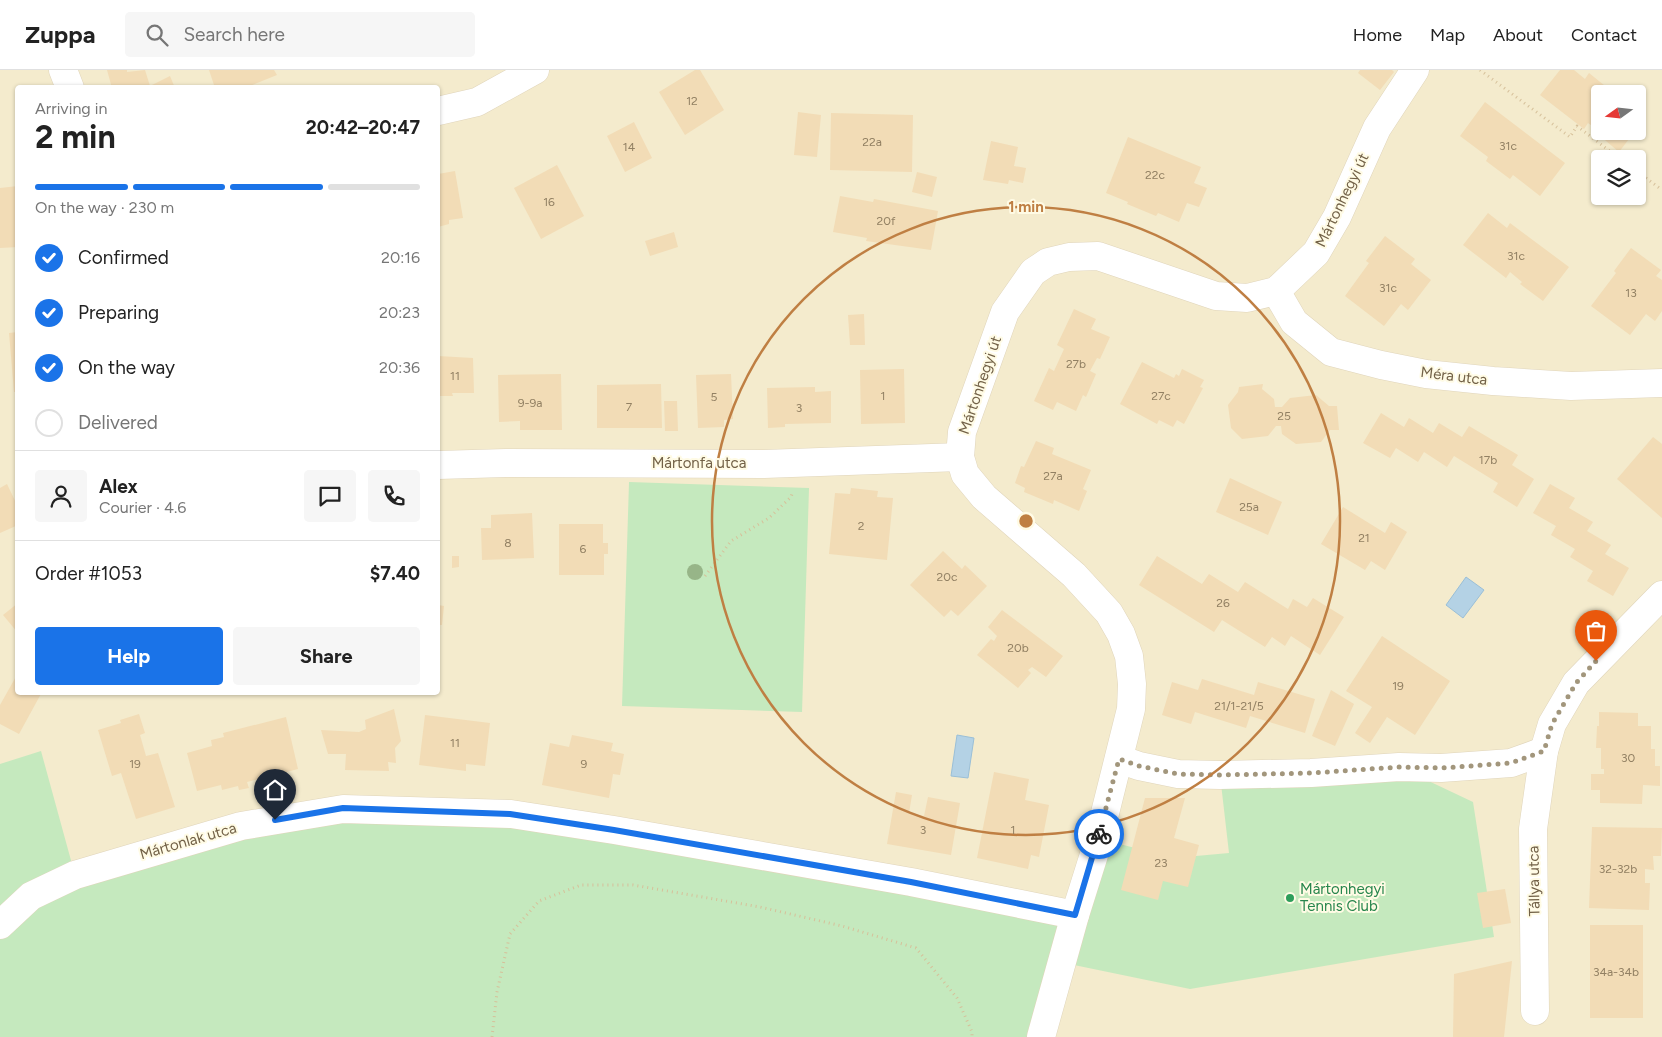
<!DOCTYPE html>
<meta charset="utf-8">
<style>
body{margin:0;font-family:Figtree,sans-serif;background:#f6f6f6;color:#222;height:100vh;display:flex;flex-direction:column;font-size:19px;white-space:nowrap}
*{box-sizing:border-box;margin:0}
p{font-size:16px;color:#767676}
.icon{flex:none;width:28px;height:28px;fill:none;stroke:currentColor;stroke-width:2;stroke-linecap:round;stroke-linejoin:round}
.map{position:relative;flex:1;overflow:hidden}
.sheet{position:absolute;left:15px;top:15px;width:425px;height:610px;display:flex;flex-direction:column;background:#fff;border-radius:5px;box-shadow:0 1px 4px #0004}
.sheet>*{flex:none}
.needle{width:32px;rotate:255deg}
.tools{position:absolute;left:1591px;top:15px;display:grid;gap:10px}
.tools a{display:grid;place-items:center;width:55px;height:55px;border-radius:5px;background:#fff;box-shadow:0 1px 4px #0004;font-size:25px}
.pin{position:absolute;display:grid;place-items:center;width:42px;height:42px;color:#fff;margin:-51px -21px;border-radius:50% 50% 50% 0;rotate:-45deg;box-shadow:0 0 5px #0007}
.pin .icon{rotate:45deg}
.courier{position:absolute;display:grid;place-items:center;width:50px;height:50px;margin:-25px;border:4px solid #1a73e8;border-radius:50%;background:#fff;color:#222;box-shadow:0 1px 6px #0007}
.head em{font-style:normal;font-weight:700}
.head div{display:flex;flex-direction:column-reverse}
.head{display:flex;align-items:center;justify-content:space-between;height:85px;padding:0 20px}
h1{font-size:32px;font-weight:700;line-height:38px}
.bar{display:grid;grid-template-columns:repeat(4,1fr);gap:8px 5px;align-content:center;height:60px;padding:0 20px}
.bar i{height:6px;border-radius:4px;background:#e0e0e0}
.bar .active{background:#1a73e8}
.bar p{grid-column:span 4}
.line{display:flex;align-items:center;gap:12px;padding:0 20px;border-top:1px solid #e0e0e0}
.line div{flex:1}
.round{display:grid;place-items:center;flex:none;width:52px;height:52px;border-radius:5px;background:#f6f6f6}
ol{padding:0 20px;list-style:none}
li{display:flex;align-items:center;gap:15px;height:55px}
li p{margin-inline-start:auto}
li .icon{padding:5px;border-radius:50%;background:#1a73e8;color:#fff;stroke-width:4}
li:last-child{color:#767676}
li i{width:28px;height:28px;border:2px solid #e0e0e0;border-radius:50%}
.button{display:flex;gap:10px;margin-top:auto;padding:10px 20px}
.button a{flex:1;height:58px;border-radius:5px;background:#1a73e8;color:#fff;font-size:20px;font-weight:700;line-height:58px;text-align:center}
.button a+a{background:#f6f6f6;color:#222}
header{display:flex;align-items:center;gap:30px;box-sizing:border-box;height:70px;padding:0 25px;background:#fff;border-bottom:1px solid #e0e0e0}
header strong{font-size:24px}
nav{display:flex;gap:28px;margin-inline-start:auto;font-size:18px}
.search{width:350px;height:45px;background:#f6f6f6;display:flex;align-items:center;gap:12px;box-sizing:border-box;padding:0 18px;border-radius:5px;color:#767676;font-size:19px}
.map>svg:first-child{display:block}
.residential{fill:#f4ebcd;fill-rule:evenodd}
.green{fill:#c5e9be}
.water{fill:#b4d2e5;stroke:#9abfd7}
.building{fill:#f2dcb6}
.lines{fill:none;stroke-linecap:round;stroke-linejoin:round}
.minor-casing{stroke:#e0d5bb;stroke-width:29}
.path{stroke:#d6c09a;stroke-width:3;stroke-dasharray:1 4;stroke-linecap:butt}
.minor{stroke:#fff;stroke-width:28}
.tree{fill:#97b588}
.done{stroke:#a2967c;stroke-width:5;stroke-dasharray:0 9}
.route{stroke:#1a73e8;stroke-width:6}
.ring{fill:none;stroke:#bf7f43;stroke-width:2.5}
.leisure-dot{fill:#2e9e5b;stroke:#fffbe5;stroke-width:2}
.labels{text-anchor:middle;stroke-width:4;stroke-linejoin:round;paint-order:stroke}
.number-label{font-size:12px;fill:#928063}
.street-label{font-size:15px;fill:#726147;stroke:#fffbe5}
.leisure-label{font-size:15px;fill:#27864d;stroke:#fffbe5;text-anchor:start}
.centre{fill:#bf7f43;stroke:#fffbe5;stroke-width:2.5}
.ring-label{font-size:15px;text-anchor:middle;font-weight:bold;fill:#bf7f43;stroke:#fffbe5;stroke-width:4;stroke-linejoin:round;paint-order:stroke}
</style>
<header>
<strong>Zuppa</strong>
<div class="search"><svg class="icon" aria-label="search" viewBox="0 0 24 24"><circle cx="10" cy="10" r="6"/><path d="M15 15l6 6"/></svg>Search here</div>
<nav><a>Home</a><a>Map</a><a>About</a><a>Contact</a></nav>
</header>
<div class="map">
<svg width="1662" height="967" viewBox="0 0 1662 967">
<rect width="100%" height="100%" fill="#fcf8df"/>
<!-- residential -->
<path class="residential" d="M0,0H1662V967H0ZM18,18H438V622H18ZM1600,24H1638V61H1600ZM1600,89H1638V126H1600Z"/>
<!-- green -->
<g class="green">
<path d="M629,412L809,418L802,642L622,636Z"/>
<path d="M41,681L75,805L241,756L511,744L1075,845L1041,967H0V694Z"/>
<path d="M1399,697L1473,732L1494,867L1190,919L1074,895L1108,771L1174,788L1229,783L1220,705Z"/>
</g>
<!-- water -->
<g class="water">
<path d="M1466,507L1484,520L1463,548L1446,535Z"/>
<path d="M957,665L974,668L968,708L951,706Z"/>
</g>
<!-- building -->
<g class="building">
<path d="M107,0H127V2L145,0L150,16L170,6L175,18H112Z"/>
<path d="M209,0H274L277,5L245,18H215Z"/>
<path d="M695,0H700L724,40L685,65L659,22Z"/>
<path d="M1360,0H1392L1394,2L1380,20L1358,3Z"/>
<path d="M1560,0H1574L1585,9L1589,3L1615,24H1600V61H1635L1619,82L1599,65L1601,62L1588,53L1584,59L1540,25Z"/>
<path d="M1485,32L1565,93L1540,126L1513,105L1510,109L1486,91L1488,87L1460,66Z"/>
<path d="M798,42L821,45L817,87L794,85Z"/>
<path d="M1638,42L1646,48L1638,59Z"/>
<path d="M831,43L913,45L912,102L830,100Z"/>
<path d="M634,52L652,88L625,102L607,66Z"/>
<path d="M1128,67L1201,97L1194,113L1207,118L1199,137L1187,133L1179,152L1158,143L1156,146L1127,134L1128,132L1106,123Z"/>
<path d="M991,71L1018,77L1014,96L1026,98L1023,113L1009,110L1008,114L983,110Z"/>
<path d="M557,95L584,146L541,169L514,118Z"/>
<path d="M455,101L463,148L449,150V154L438,157V104Z"/>
<path d="M917,102L937,107L932,127L912,122Z"/>
<path d="M18,116V177L0,178V118Z"/>
<path d="M840,126L873,132L874,129L938,141L931,180L866,171L867,168L833,162Z"/>
<path d="M1488,143L1507,158L1510,153L1569,197L1543,231L1520,214L1522,212L1510,202L1506,208L1463,175Z"/>
<path d="M674,162L678,177L650,186L645,171Z"/>
<path d="M1385,166L1415,189L1411,194L1431,210L1408,240L1401,234L1384,256L1345,226L1369,193L1366,191Z"/>
<path d="M1631,178L1661,200L1656,206L1662,210V241L1655,251L1646,244L1630,265L1591,236L1616,203L1614,201Z"/>
<path d="M1074,239L1096,249L1091,259L1110,267L1100,289L1097,288L1090,301L1096,304L1086,327L1083,325L1076,341L1057,332L1053,340L1034,331L1049,298L1054,301L1064,279L1057,275Z"/>
<path d="M864,244L865,275H850L848,245Z"/>
<path d="M18,262V322H14L9,263Z"/>
<path d="M438,286L473,288L474,323H452L453,326H438Z"/>
<path d="M1142,292L1174,308L1176,304L1179,306L1182,299L1204,310L1200,317L1203,318L1184,354L1177,350L1173,357L1159,350L1157,354L1120,334Z"/>
<path d="M904,299L905,353L861,354L860,300Z"/>
<path d="M561,304L562,360H520V351L499,352L498,305Z"/>
<path d="M731,304L733,349L724,350V357L698,358L696,305Z"/>
<path d="M661,314L662,358H597V315Z"/>
<path d="M1263,314L1262,319L1274,329L1275,337H1282L1290,328L1316,325L1329,336H1337L1339,360H1330L1321,372L1296,374L1282,364L1281,356H1276L1268,366L1242,369L1231,358L1228,335L1238,322L1239,317Z"/>
<path d="M815,317V322L831,321V353L785,354V357L768,358L767,318Z"/>
<path d="M664,331H677L678,361H665Z"/>
<path d="M1381,343L1404,357L1409,348L1433,363L1439,353L1462,367L1469,356L1518,385L1512,395L1534,409L1517,437L1493,422L1498,413L1454,386L1447,397L1424,382L1418,392L1396,378L1390,388L1363,373Z"/>
<path d="M1653,367L1662,374V448L1617,409Z"/>
<path d="M1036,371L1054,378L1052,384L1091,400L1083,419L1087,421L1079,441L1054,430L1053,434L1024,422L1025,418L1015,413L1021,396L1024,397Z"/>
<path d="M1230,408L1282,432L1268,465L1216,442Z"/>
<path d="M7,414L18,437V455L0,463V418Z"/>
<path d="M1550,414L1575,428L1569,438L1593,452L1587,461L1611,475L1605,484L1629,498L1613,526L1587,511L1593,501L1570,487L1575,479L1551,465L1556,456L1533,443Z"/>
<path d="M851,418L878,421L877,427L893,428L887,490L829,484L835,423L850,424Z"/>
<path d="M1343,437L1385,463L1391,452L1407,462L1385,500L1371,491L1365,500L1321,474Z"/>
<path d="M532,443L534,488L482,490L481,458H491V445Z"/>
<path d="M559,454H603V473H608V484H604V505H559Z"/>
<path d="M943,481L962,499L965,495L987,516L958,546L951,540L944,547L910,515Z"/>
<path d="M452,486H459V497L452,498Z"/>
<path d="M1157,486L1202,514L1209,504L1238,522L1245,512L1288,539L1293,529L1307,537L1313,528L1344,547L1320,585L1291,566L1285,576L1272,567L1265,577L1222,550L1214,562L1139,515Z"/>
<path d="M18,533V563L3,545Z"/>
<path d="M438,535L444,536L442,555H438Z"/>
<path d="M1002,540L1063,586L1046,607L1032,597L1028,600L1031,603L1018,618L977,585L991,569L994,571L997,566L988,557Z"/>
<path d="M1382,566L1450,611L1415,665L1387,647L1370,673L1355,663L1372,637L1346,621Z"/>
<path d="M18,603V622H42L19,664L0,654V635Z"/>
<path d="M1202,609L1254,625L1258,612L1315,629L1305,663L1250,646L1246,658L1195,642L1191,654L1162,645L1172,612L1198,620Z"/>
<path d="M1331,620L1354,634L1335,676L1312,666Z"/>
<path d="M394,639L401,671L395,678L396,693L388,692L389,701L345,700L346,684H328L321,660L359,662L366,659L365,650Z"/>
<path d="M1599,642L1638,643V656H1651V679H1655V696H1660V716L1643,715L1642,734L1600,733V720H1591V704H1604V699H1601V678H1596L1597,656H1599Z"/>
<path d="M139,644L145,663L140,665L146,686L158,683L175,737L136,749L121,703L112,706L98,660L121,653L120,650Z"/>
<path d="M425,645L490,653L485,696L466,694V701L419,695Z"/>
<path d="M286,647L298,699L247,712L249,718L239,720L238,716L222,720L221,715L197,721L187,683L212,676L211,670L224,667L223,663Z"/>
<path d="M572,665L613,673L611,681L624,684L620,705L613,704L609,728L542,715L550,673L569,677Z"/>
<path d="M994,702L1029,709L1025,730L1049,735L1039,787L1031,785L1028,799L977,788Z"/>
<path d="M896,722L912,725L909,743L924,746L928,727L960,733L951,785L887,774Z"/>
<path d="M1145,728H1185L1174,768L1199,775L1188,817L1163,811L1158,830L1121,820Z"/>
<path d="M1592,757L1662,758L1661,786H1653L1654,800L1645,799V813H1650L1649,840L1589,838Z"/>
<path d="M1505,819L1511,853L1483,858L1477,823Z"/>
<rect x="1590" y="855" width="53" height="93"/>
<path d="M1512,891L1504,967H1453L1454,904Z"/>
</g>
<g class="lines">
<!-- minor casing -->
<g class="minor-casing">
<g id="minor">
<path d="M63,0L70,18"/>
<path d="M438,41L477,32L535,0"/>
<path d="M1276,221L1294,252L1331,282L1381,295L1426,304L1493,311L1571,316L1662,313"/>
<path d="M438,395L506,393L764,394L960,387"/>
<path d="M1119,689L1139,696L1178,704L1220,705L1311,703L1399,697L1441,698L1511,693L1544,681"/>
<path d="M0,855L31,826L75,805L241,756L343,739L511,744L614,760L911,812L1075,845"/>
<path d="M1535,941L1533,759L1544,681L1552,654L1576,613L1662,525"/>
<path d="M1041,967L1075,845L1097,775L1131,639L1132,614L1129,586L1121,564L1109,543L1074,505L984,427L965,404L960,387L962,362L1005,242L1033,202L1048,192L1069,187L1098,186L1216,226L1247,228L1276,221L1316,183L1337,147L1377,58L1415,0"/>
</g>
</g>
<!-- path -->
<g class="path">
<path d="M1480,0L1570,67L1577,56L1620,89"/>
<path d="M1638,102L1662,120"/>
<path d="M705,506L731,471L769,448L791,427L793,421"/>
<path d="M492,967L497,922L510,864L539,831L581,815H633L760,837L842,856L916,878L957,928L972,962V967"/>
</g>
<!-- minor -->
<use href="#minor" class="minor"/>
</g>
<!-- trees -->
<circle class="tree" cx="695" cy="502" r="8"/>
<g class="lines">
<!-- done -->
<path class="done" d="M1099,764L1119,689L1139,696L1178,704L1220,705L1311,703L1400,697L1442,698L1511,693L1544,681L1552,654L1576,613L1596,591"/>
<!-- route -->
<path class="route" d="M275,750L343,738L510,744L614,760L911,812L1075,845L1099,764"/>
</g>
<!-- distance rings -->
<circle class="ring" cx="1026" cy="451" r="314"/>
<!-- markers -->
<circle class="leisure-dot" cx="1290" cy="828" r="5"/>
<g class="labels">
<!-- number labels -->
<g class="number-label">
<text x="692" y="35">12</text>
<text x="872" y="76">22a</text>
<text x="1508" y="80">31c</text>
<text x="629" y="81">14</text>
<text x="1155" y="109">22c</text>
<text x="549" y="136">16</text>
<text x="886" y="155">20f</text>
<text x="1516" y="190">31c</text>
<text x="1388" y="222">31c</text>
<text x="1631" y="227">13</text>
<text x="1076" y="298">27b</text>
<text x="455" y="310">11</text>
<text x="883" y="330">1</text>
<text x="1161" y="330">27c</text>
<text x="714" y="331">5</text>
<text x="530" y="337">9-9a</text>
<text x="629" y="341">7</text>
<text x="799" y="342">3</text>
<text x="1284" y="350">25</text>
<text x="1488" y="394">17b</text>
<text x="1053" y="410">27a</text>
<text x="1249" y="441">25a</text>
<text x="861" y="460">2</text>
<text x="1364" y="472">21</text>
<text x="508" y="477">8</text>
<text x="583" y="483">6</text>
<text x="947" y="511">20c</text>
<text x="1223" y="537">26</text>
<text x="1018" y="582">20b</text>
<text x="1398" y="620">19</text>
<text x="1239" y="640">21/1-21/5</text>
<text x="455" y="677">11</text>
<text x="1628" y="692">30</text>
<text x="135" y="698">19</text>
<text x="584" y="698">9</text>
<text x="923" y="764">3</text>
<text x="1013" y="764">1</text>
<text x="1161" y="797">23</text>
<text x="1618" y="803">32-32b</text>
<text x="1616" y="906">34a-34b</text>
</g>
<!-- street labels -->
<g class="street-label">
<text transform="translate(1342 130) rotate(-64)" y="5">Mártonhegyi út</text>
<text transform="translate(1454 306) rotate(7)" y="5">Méra utca</text>
<text transform="translate(980 315) rotate(-71)" y="5">Mártonhegyi út</text>
<text x="699" y="398">Mártonfa utca</text>
<text transform="translate(188 771) rotate(-16)" y="5">Mártonlak utca</text>
<text transform="translate(1534 811) rotate(-91)" y="5">Tállya utca</text>
</g>
<!-- leisure labels -->
<g class="leisure-label">
<text x="1300" y="824">Mártonhegyi<tspan x="1300" dy="17">Tennis Club</tspan></text>
</g>
</g>
<circle cx="1026" cy="451" r="8" class="centre"/>
<g class="ring-label">
<text x="1026" y="142">1 min</text>
</g>
</svg>
<div class="tools">
<a><svg class="needle" viewBox="-14 -14 28 28"><path d="M0-13l5 13h-10z" fill="#e53935"/><path d="M0 13l5-13h-10z" fill="#767676"/></svg></a>
<a><svg class="icon" aria-label="layers" viewBox="0 0 24 24"><path d="M12 4l9 5-9 5-9-5zM3 14l9 5 9-5"/></svg></a>
</div>
<div class="pin" style="left:1596px;top:591px;background:#ea580c"><svg class="icon" aria-label="bag" viewBox="0 0 24 24"><path d="M5 8h14l-1 12H6zM9 8a3 3 0 0 1 6 0"/></svg></div>
<div class="pin" style="left:275px;top:750px;background:#1f2937"><svg class="icon" aria-label="home" viewBox="0 0 24 24"><path d="M3 11l9-7 9 7M6 9v11h12V9"/></svg></div>
<div class="courier" style="left:1099px;top:764px"><svg class="icon" aria-label="bike" viewBox="0 0 24 24"><circle cx="6" cy="16" r="4"/><circle cx="18" cy="16" r="4"/><path d="M6 16l4-8h5l3 8M10 8l3 8H6M13 5h3"/></svg></div>
<section class="sheet">
<div class="head"><div><h1>2 min</h1><p>Arriving in</p></div><em>20:42–20:47</em></div>
<div class="bar"><i class="active"></i><i class="active"></i><i class="active"></i><i></i><p>On the way · 230 m</p></div>
<ol>
<li><svg class="icon" aria-label="check" viewBox="0 0 24 24"><path d="M5 12l5 5 9-10"/></svg>Confirmed<p>20:16</p></li>
<li><svg class="icon" aria-label="check" viewBox="0 0 24 24"><path d="M5 12l5 5 9-10"/></svg>Preparing<p>20:23</p></li>
<li><svg class="icon" aria-label="check" viewBox="0 0 24 24"><path d="M5 12l5 5 9-10"/></svg>On the way<p>20:36</p></li>
<li><i></i>Delivered</li>
</ol>
<div class="line" style="height:90px"><a class="round"><svg class="icon" aria-label="person" viewBox="0 0 24 24"><circle cx="12" cy="8" r="4"/><path d="M4 21q1-7 8-7t8 7"/></svg></a><div><b>Alex</b><p>Courier · 4.6</p></div><a class="round"><svg class="icon" aria-label="chat" viewBox="0 0 24 24"><path d="M4 5h16v11H9l-5 4z"/></svg></a><a class="round"><svg class="icon" aria-label="phone" viewBox="0 0 24 24"><path d="M5 4h4l2 5-3 2q2 4 5 5l2-3 5 2v4C11 20 4 13 5 4z"/></svg></a></div>
<div class="line" style="height:65px"><div>Order #1053</div><b>$7.40</b></div>
<div class="button"><a>Help</a><a>Share</a></div>
</section>
</div>
